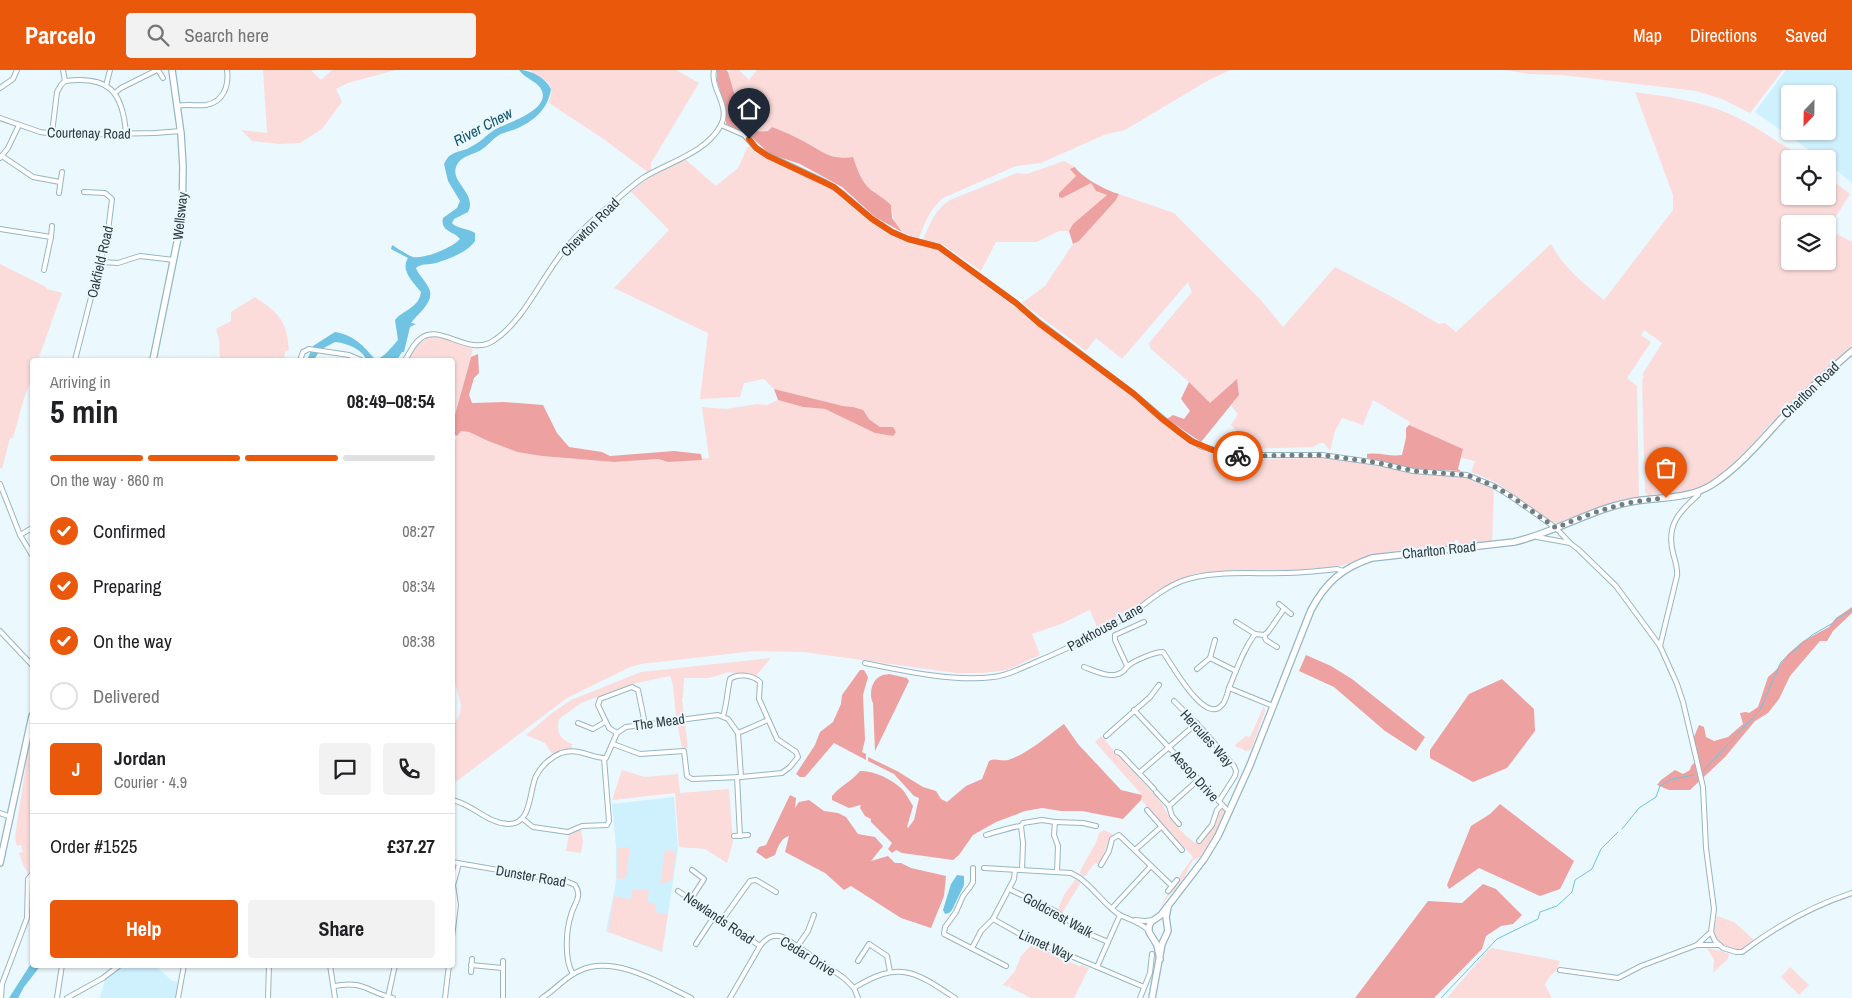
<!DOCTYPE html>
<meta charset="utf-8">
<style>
body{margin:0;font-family:"Archivo Narrow",sans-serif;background:#f2f2f2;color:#202124;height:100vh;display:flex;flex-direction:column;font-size:19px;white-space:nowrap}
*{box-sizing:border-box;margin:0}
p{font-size:16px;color:#757577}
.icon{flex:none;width:28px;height:28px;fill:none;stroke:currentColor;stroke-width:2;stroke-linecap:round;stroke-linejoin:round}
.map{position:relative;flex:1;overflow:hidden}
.panel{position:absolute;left:30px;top:288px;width:425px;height:610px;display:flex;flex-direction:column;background:#fff;border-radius:5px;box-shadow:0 1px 4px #0004}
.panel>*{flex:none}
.needle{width:32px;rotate:202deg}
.fabs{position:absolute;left:1781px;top:15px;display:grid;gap:10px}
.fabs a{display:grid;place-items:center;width:55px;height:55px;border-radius:5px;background:#fff;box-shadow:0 1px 4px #0004;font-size:25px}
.pin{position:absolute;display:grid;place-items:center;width:42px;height:42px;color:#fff;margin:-51px -21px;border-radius:50% 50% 50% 0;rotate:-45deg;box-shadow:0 0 5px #0007}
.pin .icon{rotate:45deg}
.courier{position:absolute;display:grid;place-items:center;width:50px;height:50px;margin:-25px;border:4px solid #ea580c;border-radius:50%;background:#fff;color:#222;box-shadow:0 1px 6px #0007}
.headline em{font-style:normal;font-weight:700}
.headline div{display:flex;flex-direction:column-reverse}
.headline{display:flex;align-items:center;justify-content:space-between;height:85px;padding:0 20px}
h1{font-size:32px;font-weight:700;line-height:38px}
.bar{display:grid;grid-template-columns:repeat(4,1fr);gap:8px 5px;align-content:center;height:60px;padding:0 20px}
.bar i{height:6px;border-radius:4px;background:#e0e0e0}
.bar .selected{background:#ea580c}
.bar p{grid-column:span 4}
.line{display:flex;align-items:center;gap:12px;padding:0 20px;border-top:1px solid #e0e0e0}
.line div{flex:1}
.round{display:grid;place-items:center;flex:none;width:52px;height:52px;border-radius:5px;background:#f2f2f2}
ol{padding:0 20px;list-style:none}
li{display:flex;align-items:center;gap:15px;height:55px}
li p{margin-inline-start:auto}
li .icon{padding:5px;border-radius:50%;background:#ea580c;color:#fff;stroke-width:4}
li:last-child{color:#757577}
li i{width:28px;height:28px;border:2px solid #e0e0e0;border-radius:50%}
.action{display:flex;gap:10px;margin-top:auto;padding:10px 20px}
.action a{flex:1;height:58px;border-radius:5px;background:#ea580c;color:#fff;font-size:20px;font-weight:700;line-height:58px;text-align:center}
.action a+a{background:#f2f2f2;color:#202124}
header{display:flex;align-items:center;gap:30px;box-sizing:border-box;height:70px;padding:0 25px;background:#ea580c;color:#fff}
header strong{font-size:24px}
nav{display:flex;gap:28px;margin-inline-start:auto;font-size:18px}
.search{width:350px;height:45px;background:#f2f2f2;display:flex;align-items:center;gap:12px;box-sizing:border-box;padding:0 18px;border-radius:5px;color:#757577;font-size:19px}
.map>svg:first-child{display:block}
.built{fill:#cff0fd;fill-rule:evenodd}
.green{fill:#fbdcdb;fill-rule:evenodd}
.forest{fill:#eea1a1}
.water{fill:#70c3e2}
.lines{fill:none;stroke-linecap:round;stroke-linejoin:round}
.stream{stroke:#70c3e2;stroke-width:1}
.street-casing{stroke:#97b6c3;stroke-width:6}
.secondary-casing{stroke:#97b6c3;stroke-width:8}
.street{stroke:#fff;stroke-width:4}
.secondary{stroke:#fff;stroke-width:5.5}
.done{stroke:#717e83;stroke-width:5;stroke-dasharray:0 9}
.route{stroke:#ea580c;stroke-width:6}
.labels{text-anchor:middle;stroke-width:4;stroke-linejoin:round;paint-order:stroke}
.street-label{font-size:14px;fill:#2f3c41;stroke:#ebf8fe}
.water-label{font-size:15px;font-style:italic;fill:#10556b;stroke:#ebf8fe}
</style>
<header>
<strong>Parcelo</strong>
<div class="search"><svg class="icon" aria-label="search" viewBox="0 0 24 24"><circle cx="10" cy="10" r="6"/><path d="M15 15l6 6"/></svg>Search here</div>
<nav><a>Map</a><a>Directions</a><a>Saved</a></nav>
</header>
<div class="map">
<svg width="1852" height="928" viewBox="0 0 1852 928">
<rect width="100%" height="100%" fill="#ebf8fe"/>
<!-- built -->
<g class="built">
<path d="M1786,0H1852V113L1828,93V89H1822L1755,42ZM1790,24H1828V61H1790Z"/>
<path d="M674,727L678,779L662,882L606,861L616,812V776L612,734Z"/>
<path d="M123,895H155L172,911L178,912L176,928H100L105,910Z"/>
</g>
<!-- green -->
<g class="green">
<path d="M263,0H311L321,10L332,0H396L348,13L336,19L342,32L322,59L300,73L280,74L252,71L241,60L267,63Z"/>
<path d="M529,0H676L699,13L651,93V100L649,103L605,70L549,33C557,8 543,12 529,0Z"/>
<path d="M731,0H739L749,10L757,0H1230L1207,11L1125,60L1104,65L1041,93L1016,96L943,128C930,139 925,152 919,168C898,164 893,155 891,135C885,129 878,125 871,120C861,112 857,99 853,87C829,90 824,82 805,72C794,66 783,61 772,57L768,61C746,63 744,58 732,41L735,26L728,2Z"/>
<path d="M1505,0H1783L1750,43L1722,29L1696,21L1562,5L1529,4Z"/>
<path d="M1635,22C1671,27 1709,32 1742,50C1761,60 1779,73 1798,84L1804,89H1790V126H1828V107L1850,124L1828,159L1852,172V275C1825,300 1798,326 1772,352C1752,373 1734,399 1708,413C1690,423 1668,423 1648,425L1645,422L1642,311L1644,306L1642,305L1662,273L1644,260L1641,265L1651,272L1627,308L1637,316L1639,427L1612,433L1558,453L1552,452L1497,413L1471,402L1475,391L1461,388L1463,379L1409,355L1410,352L1373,330L1363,355L1342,348L1335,361L1330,381L1324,373H1320L1313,377L1242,379L1233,376L1240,365L1231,355L1238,344L1231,336L1239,325L1237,310L1210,334L1189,312L1151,279L1149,273L1192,222L1188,212L1122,289L1096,268L1086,281L1022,233L1045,216L1073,174L1079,171L1116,130L1119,124L1174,143L1260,229L1283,257L1335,197L1396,229L1439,254L1445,253L1456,262L1551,174C1564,198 1583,213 1604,230L1673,140V125ZM1790,154H1828V191H1790Z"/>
<path d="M751,75L755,82C782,94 810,105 835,121C854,134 869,151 889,163C905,172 924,173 940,181L1133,325L1174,361L1192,373L1211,382L1222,385L1245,389L1323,388L1466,406L1494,418L1492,472L1459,474L1458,470H1455V474L1394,481L1368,486L1341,496L1299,500L1221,501L1197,504L1181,509L1165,517L1131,539L1097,557L1090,540L1061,554L1032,564L1040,585L1007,600L983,603H956L804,582L754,581L641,594L630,597L567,628L453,714V656L460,644L461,635L452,602V378L457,366L461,361L469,362L488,371L517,382L542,386L614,392L658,389L668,392L709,388L702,337L726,339L757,334L767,335L778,330L803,337L825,339L875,363L893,366V357H880L853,337L843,336L774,319L764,309L744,313L740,327L700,329L708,263L614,218L669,160L631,122L647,109L685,89L716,116L738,98L747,78Z"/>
<path d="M1064,91L1075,97L1071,99L1076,106L1059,123L1091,113L1096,121L1108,125L1073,154L1069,161H1059L1037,172H996L981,201L942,174L923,170C930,153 935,140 950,130L1017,103L1027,104Z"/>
<path d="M0,194L46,217L47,219L62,223L38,290H32V309L24,328L13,368H10L2,399L0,398Z"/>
<path d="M255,227C279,243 287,251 289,280L285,281L284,290H220L219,269L216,259L231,251V242Z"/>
<path d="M433,266L444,268L473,279L453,352L452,290H407C414,279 420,270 433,266Z"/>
<path d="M771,588L756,606L729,602L709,608H684L683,627L682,629L688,678H682L676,647L673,615L670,606L632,614L603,625L581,633L559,649C556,662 560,669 572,674V678L552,684L545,673L526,665L552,643L571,630L641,602Z"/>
<path d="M1264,636L1265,641L1251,680L1245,681L1243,679L1236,677L1235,675L1246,666L1249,667L1251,665Z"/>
<path d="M32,663V803L31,805C24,800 22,791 19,783L23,782L21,775L17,776L15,767L26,694Z"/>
<path d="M1101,666L1160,731L1170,748L1184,764L1195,773L1200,772L1214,756L1221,738L1225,741L1211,772L1200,787L1193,790L1190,795L1185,806L1175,820L1169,825L1159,840L1168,823L1193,787L1141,730L1142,725L1095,672Z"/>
<path d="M622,700L645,707L678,704L680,723L729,719L733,772L727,793L705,779L679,777L675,723L612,730Z"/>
<path d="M581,759L583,772L581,783L566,781L569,764Z"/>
<path d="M1104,760L1113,764C1106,773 1106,784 1098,794L1095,793L1084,807L1080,803C1084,788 1095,781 1099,763Z"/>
<path d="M630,777L626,808L617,809V778Z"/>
<path d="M665,780L676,781L672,810L660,814Z"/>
<path d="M1075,810H1077L1080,814L1062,843L1058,839L1064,825Z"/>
<path d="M632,820H649L647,832L656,834L655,842L668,844L662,881L608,862L614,826L631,829Z"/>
<path d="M1717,846L1734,852L1754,870L1739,880C1726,878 1719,874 1713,863Z"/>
<path d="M1032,874L1079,896L1082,895L1089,898L1074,928H1031L1009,917L1013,910L1008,917L1003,915L1015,901L1021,886Z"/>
<path d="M1492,878L1560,891C1557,904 1550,903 1545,915L1552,928H1447L1488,880Z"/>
<path d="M1707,878L1721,881L1729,884L1728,889L1713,903L1714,890Z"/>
<path d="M1790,897L1809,915L1799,925L1781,907Z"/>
</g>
<!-- forest -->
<g class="forest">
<path d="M717,0H726L728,2L735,26L732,41C744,58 746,63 768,61L772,57C783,61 794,66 805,72C824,82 829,90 853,87C857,98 861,112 871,120C878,125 885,129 891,135L892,148L902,162L875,147L842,117L800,94L770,84L749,65L726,54V40L717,11Z"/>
<path d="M1075,97C1081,107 1107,121 1119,124L1116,130L1079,171L1073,174L1069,161L1073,154L1107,125L1096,121L1091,113L1062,128L1059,127V123L1076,106L1070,99Z"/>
<path d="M478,284L479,303L474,308L469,325L472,333L504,332L543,335L557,363L569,377L602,382L610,386L674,381L701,384L702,390L668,392L658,389L614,392L542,386L517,382L488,371L469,362L461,361L457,366L453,364V352L471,287Z"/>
<path d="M1237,309L1239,325L1201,372L1167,349L1173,345L1184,349L1190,341L1181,329L1189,312L1210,333Z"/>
<path d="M774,319L843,336L853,337L863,340L869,349L880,357H893L896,362L893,366L875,363L825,339L803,337L778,330Z"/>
<path d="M1409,355L1463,379L1458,399L1461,401L1416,399L1367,388V384C1379,382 1390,387 1402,385L1406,368V358Z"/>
<path d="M1852,537V543L1833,561L1827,571H1820L1790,606L1779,629L1768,643L1755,651L1725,687L1690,720H1669L1657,715L1661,710L1675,700L1683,704L1690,700L1691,696L1697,690L1693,669L1699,655L1704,657L1706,667L1714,671L1728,667L1743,654L1740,643L1746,642L1749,643L1758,637L1768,607L1776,600L1788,584L1803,571L1829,557L1836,548Z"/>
<path d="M1306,585L1331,596L1352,609L1425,667L1416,681L1385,661L1334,617L1299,601Z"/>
<path d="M860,600H864L868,607L863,625L865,670L862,682L866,684V690L834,673L805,707H800L796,704L815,675L820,662L833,652L841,634L842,625Z"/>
<path d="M889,604L907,608L909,611L875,681L873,633C869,625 871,610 881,606C883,604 887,605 889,604Z"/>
<path d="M1502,609L1534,639L1535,661L1507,698L1473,712L1430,688V680L1469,624Z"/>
<path d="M1064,654L1078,674L1121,720L1142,725L1141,730L1123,749L1082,741H1061L1042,738L1025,741L996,752L973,765L959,785L953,790L902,783L896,780L892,783L888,779L892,773L871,752V749L865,746L860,738L861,735L849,738L832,730V726C840,716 852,711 860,701C873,700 891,709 901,718C906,723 909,730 913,736L907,757L908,758L914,750L919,728L914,726L894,704L868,691V687L897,701L923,717L936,721L941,729L947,732L966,716L982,709L989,691C997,687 1001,693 1011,689C1030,682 1047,666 1064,654Z"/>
<path d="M790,725L796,728L795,738L799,732L809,730L824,741L838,743L846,747L858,764L875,767L883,776L871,791L888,786L895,793H901L911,798L946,806L944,826L931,858L901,848L851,816L844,820L825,803L785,782L789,766C780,769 778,777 775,785L766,789L756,782L759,777L766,775Z"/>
<path d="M1500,734L1574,791L1560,819L1540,826L1479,798L1449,819L1447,815L1471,756L1490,744Z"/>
<path d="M1483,814L1496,819L1522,845L1513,854L1501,856L1486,866L1482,879L1434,928H1355L1428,831L1462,833Z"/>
</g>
<!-- water -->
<g class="water">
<path d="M519,0C531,0 546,8 551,19C548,39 535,50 518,58C512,61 505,62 499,65C492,69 488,76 481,80C474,84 463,86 458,93C446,111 478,122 468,142L454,149L452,153C457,159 468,158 475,163V171C467,183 448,189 436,193C429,195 421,193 416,198C418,204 424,209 427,215C438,230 419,242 411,253L416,254L410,257L404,282H402L397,290H366C363,279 346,273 335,272L320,280L314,290H307L313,276L335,262C356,266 362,275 376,290C384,287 392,277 398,270L395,250C403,240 419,238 421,222C413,212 400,200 408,188L391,179L392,175C397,178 409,186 413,187C425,189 452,178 460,169C454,161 440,162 443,148L457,138L460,131L448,111L444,94C446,91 447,87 451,85C456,81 463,81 469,78C474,75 481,71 485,67C489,64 493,60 498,58C510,52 549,40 542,21C538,11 525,9 519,0Z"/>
<path d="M957,805L964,806V815L952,840L949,843L945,844L943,840L951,814Z"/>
<path d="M32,892V895H41L24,917L18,928H9Z"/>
</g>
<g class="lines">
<!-- stream -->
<g class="stream">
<path d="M1704,700L1760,640L1781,592L1812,565L1833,553L1836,549L1852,540"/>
<path d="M1622,759L1639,738L1656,727L1660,716L1672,709L1694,705"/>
<path d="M1441,928L1497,869L1538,849L1540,842L1557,836L1572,822L1575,810L1592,799L1601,779L1618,762"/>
</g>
<!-- street casing -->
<g class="street-casing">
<g id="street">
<path d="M63,0L65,11"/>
<path d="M158,0L163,8"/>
<path d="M106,16L110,0"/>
<path d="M0,18L13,9L17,0"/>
<path d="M115,23L121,18L157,0"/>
<path d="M177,36C187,34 197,36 206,35C224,32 229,15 227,0"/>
<path d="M0,48L40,62L62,65L155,63L181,61"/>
<path d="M721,55L744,65L756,78L768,85L825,112L842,123L872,149L892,162L908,169L939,177L1016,233L1040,253L1134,324L1179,362L1200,376L1231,385H1322L1379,393L1413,401L1467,405L1494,416L1512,427L1556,458L1570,473"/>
<path d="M52,63L57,22L61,15L65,11C109,5 123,22 126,64"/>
<path d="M2,86L33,107L60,112"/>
<path d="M0,88L8,78L19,55"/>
<path d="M59,123L62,102"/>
<path d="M0,159L51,167L44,200"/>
<path d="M51,167L52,156"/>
<path d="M101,192L118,193L140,186L174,190"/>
<path d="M75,290L108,161L112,129L105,123L84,122"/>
<path d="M300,290L303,282L309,279L349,285L361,290"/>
<path d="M405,290C410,283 413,274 420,269C440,252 468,287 493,271C524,251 541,208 565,179C579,162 597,146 614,132C623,124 633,115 643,108C669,92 706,83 721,55C731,36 710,19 714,0"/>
<path d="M0,414L20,465L32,485"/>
<path d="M20,465L32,458"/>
<path d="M1537,467L1570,473L1579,480L1616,516L1660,576L1677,614L1683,632L1703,717L1706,778L1714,839L1711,862L1715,871L1723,878L1736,882H1742C1775,857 1812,836 1852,823"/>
<path d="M1279,534L1291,544"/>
<path d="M1236,552L1255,564"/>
<path d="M0,561L32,595"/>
<path d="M1264,565L1266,570L1277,577"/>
<path d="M1660,576L1677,506C1678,498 1675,491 1673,483C1666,455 1679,442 1698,425L1699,421"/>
<path d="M1210,588L1236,601"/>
<path d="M865,593C903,601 955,612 993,607C1006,606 1017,600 1029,595C1059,582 1090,569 1118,552C1140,540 1158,520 1182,511C1211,500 1252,504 1284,503C1301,503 1319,501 1337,499L1343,501"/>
<path d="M1127,596L1115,570V565L1144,552"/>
<path d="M1084,597C1093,600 1108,608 1118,604C1123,603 1124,600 1127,597C1132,591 1155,582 1163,582C1171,593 1204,654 1221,636C1226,632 1227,624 1229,618L1273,636"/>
<path d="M1197,599L1210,588L1215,570"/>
<path d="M1229,618C1237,599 1243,580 1255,564L1264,565L1268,562L1284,539"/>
<path d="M1174,631L1202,659L1234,696L1236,701L1235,706L1219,731"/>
<path d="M1134,640L1229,742"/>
<path d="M578,653L593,659L605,652"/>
<path d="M617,663L609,658L598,635L600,629L632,617L638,620L645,654"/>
<path d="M738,663L768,650"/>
<path d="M1106,666L1150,627L1159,615"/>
<path d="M613,674L640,684L684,681L687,706L692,709L741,707"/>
<path d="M1117,682L1120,683L1154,719"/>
<path d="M1139,703L1197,653"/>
<path d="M737,707L740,766"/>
<path d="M1156,722L1169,736L1172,746L1179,754"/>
<path d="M452,730C473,734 486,753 508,754C532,755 529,721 536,706C541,696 551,687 561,683C579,677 590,688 606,688L617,663L626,657L718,645L728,649L738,663L741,707L782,703L790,697L798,687L796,682L777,669L759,629L760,612C753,605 738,603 730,609C727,622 727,634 723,646"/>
<path d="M1169,736L1198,710"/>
<path d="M1147,740L1182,780"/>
<path d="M0,743L11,747"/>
<path d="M523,749L533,757L568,762L582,756L607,755L609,751L604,688"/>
<path d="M1055,752L1083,753L1096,756"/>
<path d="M986,765C992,763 1016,756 1021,756"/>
<path d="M734,766L748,765"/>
<path d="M1199,771L1212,755L1217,740L1222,735"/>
<path d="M1135,780L1161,757"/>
<path d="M452,792L568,812L575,815C583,827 574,833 571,845C566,860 564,890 573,904"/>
<path d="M1101,795L1109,781L1112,769L1119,765L1172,816"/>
<path d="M973,798V812L970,817L963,826L956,842L945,857L944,864L1006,896"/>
<path d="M984,798L1071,803C1091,812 1102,834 1120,845C1130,850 1140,852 1148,860"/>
<path d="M1022,800L1023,773L1021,756L1023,753L1042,750L1055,752L1054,765L1058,776L1057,802"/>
<path d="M1009,819L1055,841L1085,862L1108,872"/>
<path d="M678,821L760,876"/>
<path d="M1168,821L1177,810"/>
<path d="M691,829L704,809L692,800"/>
<path d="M1112,838L1151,796"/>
<path d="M993,849L1025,867L1097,897L1120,845"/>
<path d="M722,850L750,811L756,810L776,822"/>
<path d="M1135,850L1145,851L1153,850"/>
<path d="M452,867L456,835L453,815L459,794"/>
<path d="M696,874L715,845"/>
<path d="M1697,875H1718"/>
<path d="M797,877L808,861L814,845"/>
<path d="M972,878L981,861L993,849L1014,809L1015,800"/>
<path d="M858,891L869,874L887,886L890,902"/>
<path d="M330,895L335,928"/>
<path d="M471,895L502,898"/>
<path d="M1097,897L1144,917"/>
<path d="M1560,900L1618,908L1641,896L1697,875L1711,862"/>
<path d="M471,902L472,889"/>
<path d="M334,916C364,910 367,922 393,928"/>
<path d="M854,918C900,890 914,901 955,928"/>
<path d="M388,927L395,895"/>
<path d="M1,928L2,914L27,848L28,809L32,804"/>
<path d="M57,928L62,895"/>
<path d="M67,928L103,908L120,895"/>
<path d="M178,928L184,895"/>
<path d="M268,928L269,895"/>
<path d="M445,928L449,895"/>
<path d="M503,928V891"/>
<path d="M542,928C555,920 565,907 579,901C614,884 660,913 691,928"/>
<path d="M730,928L760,876C767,867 774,863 785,868L844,908L854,918L858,928"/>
<path d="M1140,928L1150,903L1152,884"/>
</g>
</g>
<!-- secondary casing -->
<g class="secondary-casing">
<g id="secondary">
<path d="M153,290L182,148L183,97L181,64L172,0"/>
<path d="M0,793L32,646"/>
<path d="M1160,889L1157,875L1149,862V856L1151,852L1161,845L1204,789L1218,766L1250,695L1311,540C1326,512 1342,498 1372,488L1514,472C1558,462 1597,435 1643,430C1666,427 1692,428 1713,414C1739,397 1760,372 1781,349C1803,325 1827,302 1852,281"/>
<path d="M1152,928L1162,874L1168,861L1166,847L1168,837"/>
</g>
</g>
<!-- street -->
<use href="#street" class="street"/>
<!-- secondary -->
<use href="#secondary" class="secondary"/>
</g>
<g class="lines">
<!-- done -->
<path class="done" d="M1238,386L1322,385L1379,393L1414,401L1467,405L1494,416L1512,427L1556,458C1595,441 1623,431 1666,428"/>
<!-- route -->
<path class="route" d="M749,69L756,78L768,86L834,117L872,149L892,162L908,169L939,177L1016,233L1040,254L1134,324L1161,348L1191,371L1220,383L1238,386"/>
</g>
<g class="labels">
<!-- street labels -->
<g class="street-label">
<text transform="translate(89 63) rotate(1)" y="5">Courtenay Road</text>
<text transform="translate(180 146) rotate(-84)" y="5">Wellsway</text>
<text transform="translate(590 157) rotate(-45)" y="5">Chewton Road</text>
<text transform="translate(100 192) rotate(-77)" y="5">Oakfield Road</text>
<text transform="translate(1810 320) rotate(-44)" y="5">Charlton Road</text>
<text transform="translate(1439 480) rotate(-6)" y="5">Charlton Road</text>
<text transform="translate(1105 557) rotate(-29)" y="5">Parkhouse Lane</text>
<text transform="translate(659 652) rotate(-8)" y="5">The Mead</text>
<text transform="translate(1207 668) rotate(48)" y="5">Hercules Way</text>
<text transform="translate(1195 706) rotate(48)" y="5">Aesop Drive</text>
<text transform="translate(531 806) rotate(10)" y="5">Dunster Road</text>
<text transform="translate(1058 845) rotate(29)" y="5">Goldcrest Walk</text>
<text transform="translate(719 848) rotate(34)" y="5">Newlands Road</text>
<text transform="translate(1046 875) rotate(24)" y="5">Linnet Way</text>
<text transform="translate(808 886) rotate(32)" y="5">Cedar Drive</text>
</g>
<!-- water labels -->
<g class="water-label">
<text transform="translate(483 57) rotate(-28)" y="5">River Chew</text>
</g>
</g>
</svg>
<div class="fabs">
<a><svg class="needle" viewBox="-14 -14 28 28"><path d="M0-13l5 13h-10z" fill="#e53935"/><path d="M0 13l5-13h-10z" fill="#757577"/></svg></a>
<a><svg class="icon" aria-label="locate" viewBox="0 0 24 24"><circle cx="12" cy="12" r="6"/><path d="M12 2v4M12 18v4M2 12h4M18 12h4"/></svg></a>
<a><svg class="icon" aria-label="layers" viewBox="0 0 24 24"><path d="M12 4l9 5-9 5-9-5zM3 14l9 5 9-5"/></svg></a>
</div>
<div class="pin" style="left:1666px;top:428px;background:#ea580c"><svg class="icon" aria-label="bag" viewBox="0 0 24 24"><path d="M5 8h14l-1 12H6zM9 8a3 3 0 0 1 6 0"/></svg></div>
<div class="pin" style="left:749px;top:69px;background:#1f2937"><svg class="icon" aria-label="home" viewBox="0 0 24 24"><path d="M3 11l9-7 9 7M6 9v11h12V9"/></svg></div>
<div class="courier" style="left:1238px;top:386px"><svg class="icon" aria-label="bike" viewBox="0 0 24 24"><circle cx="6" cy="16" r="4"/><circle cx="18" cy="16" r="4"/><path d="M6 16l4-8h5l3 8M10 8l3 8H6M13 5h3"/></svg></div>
<section class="panel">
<div class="headline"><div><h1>5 min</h1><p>Arriving in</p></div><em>08:49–08:54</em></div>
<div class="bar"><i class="selected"></i><i class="selected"></i><i class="selected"></i><i></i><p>On the way · 860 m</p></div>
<ol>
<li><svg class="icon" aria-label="check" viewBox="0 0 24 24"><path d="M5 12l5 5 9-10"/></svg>Confirmed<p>08:27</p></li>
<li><svg class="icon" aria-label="check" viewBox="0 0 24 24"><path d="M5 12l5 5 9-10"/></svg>Preparing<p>08:34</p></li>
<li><svg class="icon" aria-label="check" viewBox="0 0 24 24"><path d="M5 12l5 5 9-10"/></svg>On the way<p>08:38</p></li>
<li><i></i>Delivered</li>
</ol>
<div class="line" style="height:90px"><b class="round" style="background:#ea580c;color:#fff">J</b><div><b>Jordan</b><p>Courier · 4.9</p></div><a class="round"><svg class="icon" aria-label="chat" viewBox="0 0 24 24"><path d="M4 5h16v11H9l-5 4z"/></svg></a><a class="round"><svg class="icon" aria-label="phone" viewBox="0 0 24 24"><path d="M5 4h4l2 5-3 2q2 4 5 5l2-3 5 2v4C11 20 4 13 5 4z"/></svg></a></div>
<div class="line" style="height:65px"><div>Order #1525</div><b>£37.27</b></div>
<div class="action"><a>Help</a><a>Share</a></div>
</section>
</div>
